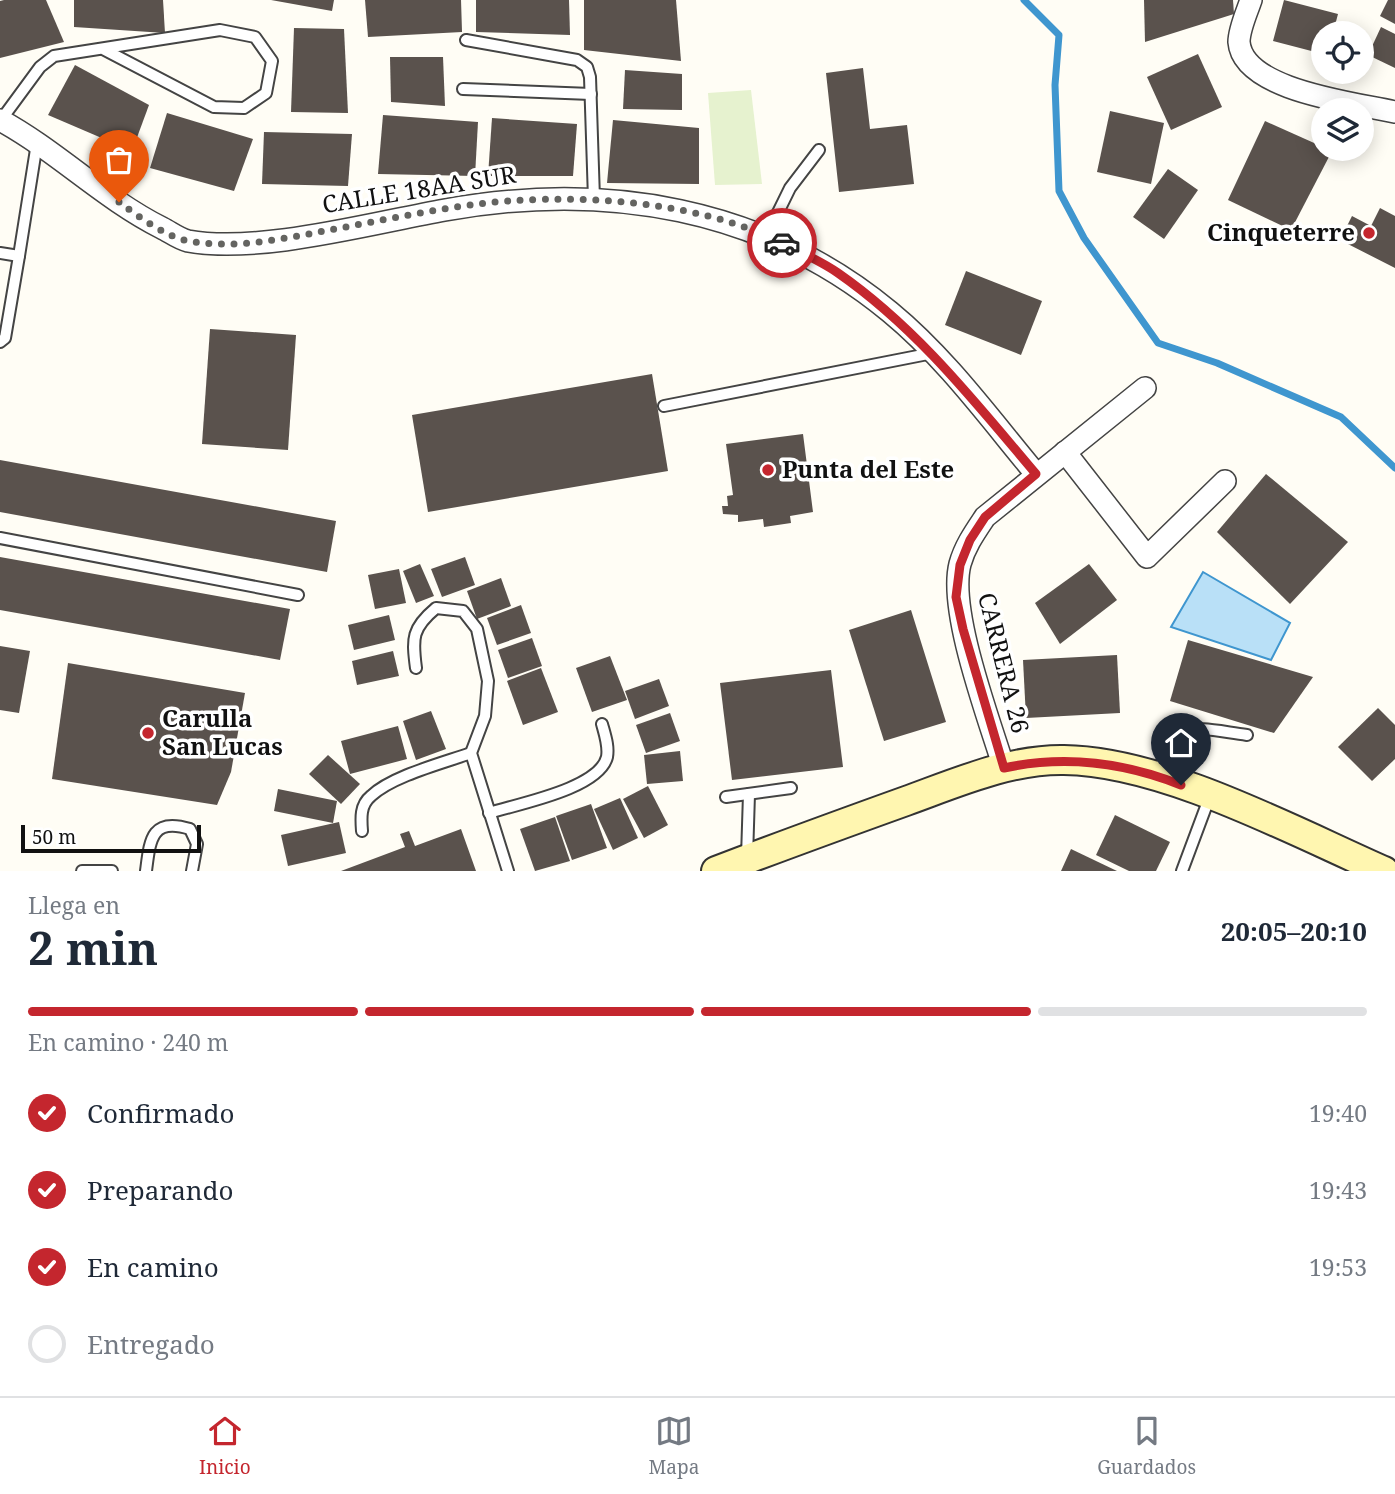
<!DOCTYPE html>
<html lang="es">
<meta charset="utf-8">
<style>
body{margin:0;font-family:"Noto Serif",serif;background:#f6f6f7;color:#1f2937;height:100vh;display:flex;flex-direction:column;font-size:26px;white-space:nowrap}
*{box-sizing:border-box;margin:0}
p{font-size:23px;color:#747a83}
.icon{flex:none;width:38px;height:38px;fill:none;stroke:currentColor;stroke-width:2;stroke-linecap:round;stroke-linejoin:round}
.map{position:relative;height:871px;overflow:hidden}
.side{display:flex;flex-direction:column;background:#fff;flex:1}
.side>*{flex:none}
.tools{position:absolute;left:1311px;top:21px;display:grid;gap:14px}
.tools a{display:grid;place-items:center;width:63px;height:63px;border-radius:50%;background:#fff;box-shadow:0 4px 18px #0003;font-size:35px}
.scale{position:absolute;left:21px;bottom:18px;width:180px;box-sizing:border-box;padding-left:7px;border:4px solid #111;border-top:0;font-size:19px;line-height:24px;white-space:nowrap;color:#111;-webkit-text-stroke:5px #fff;paint-order:stroke}
.pin{position:absolute;display:grid;place-items:center;width:60px;height:60px;color:#fff;margin:-72px -30px;border-radius:50% 50% 50% 0;rotate:-45deg;box-shadow:0 0 7px #0007}
.pin .icon{rotate:45deg}
.courier{position:absolute;display:grid;place-items:center;width:70px;height:70px;margin:-35px;border:5px solid #c4262e;border-radius:50%;background:#fff;color:#222;box-shadow:0 2px 9px #0007}
.headline em{font-style:normal;font-weight:700}
.headline div{display:flex;flex-direction:column-reverse}
.headline{display:flex;align-items:center;justify-content:space-between;height:119px;padding:0 28px}
h1{font-size:46px;font-weight:700;line-height:52px}
.bar{display:grid;grid-template-columns:repeat(4,1fr);gap:10px 7px;align-content:center;height:84px;padding:0 28px}
.bar i{height:9px;border-radius:5px;background:#e0e1e3}
.bar .on{background:#c4262e}
.bar p{grid-column:span 4}
ol{padding:0 28px;list-style:none}
li{display:flex;align-items:center;gap:21px;height:77px}
li p{margin-inline-start:auto}
li .icon{padding:7px;border-radius:50%;background:#c4262e;color:#fff;stroke-width:4}
li:last-child{color:#747a83}
li i{width:38px;height:38px;border:4px solid #e0e1e3;border-radius:50%}
.menu{display:flex;justify-content:space-around;align-items:center;height:98px;border-top:2px solid #e0e1e3;background:#fff;font-size:19px;color:#747a83}
.menu a{display:grid;justify-items:center;gap:4px}
.menu .on{color:#c4262e}
.map>svg:first-child{display:block}
.pitch{fill:#e6f2cf}
.water{fill:#b9e0f7;stroke:#3f96cf;stroke-width:2}
.lines{fill:none;stroke-linecap:round;stroke-linejoin:round}
.stream{stroke:#3f96cf;stroke-width:7}
.building{fill:#5a524d}
.service-casing{stroke:#444;stroke-width:14}
.minor-casing{stroke:#444;stroke-width:24}
.secondary-casing{stroke:#333;stroke-width:32}
.service{stroke:#fff;stroke-width:10}
.minor{stroke:#fff;stroke-width:21}
.secondary{stroke:#fff6b0;stroke-width:28}
.done{stroke:#646461;stroke-width:7;stroke-dasharray:0 12.6}
.route{stroke:#c4262e;stroke-width:9}
.poi-dot{fill:#c4262e;stroke:#fff;stroke-width:2.5}
.labels{text-anchor:middle;stroke-width:7;stroke-linejoin:round;paint-order:stroke}
.street-label{font-size:24px;fill:#111;stroke:#fff}
.poi-label{font-size:24px;font-weight:bold;fill:#111;stroke:#fff;text-anchor:start}
</style>
<div class="map">
<svg width="1395" height="871" viewBox="0 0 1395 871">
<rect width="100%" height="100%" fill="#fffdf5"/>
<!-- pitch -->
<path class="pitch" d="M751,90L762,184L715,185L708,93Z"/>
<!-- water -->
<path class="water" d="M1203,572L1290,623L1271,660L1171,627Z"/>
<g class="lines">
<!-- stream -->
<path class="stream" d="M1024,0L1059,35L1055,85L1059,191L1084,238L1158,343L1217,363L1341,417L1395,468"/>
</g>
<!-- building -->
<g class="building">
<path d="M4,0H46L64,42L0,58V1Z"/>
<path d="M74,0H163L165,33L74,27Z"/>
<path d="M271,0H334L332,11Z"/>
<path d="M365,0H461L462,32L368,37Z"/>
<path d="M476,0H569L570,35L476,32Z"/>
<path d="M584,0H676L681,61L584,50Z"/>
<path d="M1144,0H1233L1234,14L1145,42Z"/>
<path d="M1284,0L1338,14L1333,33H1323V54L1273,41Z"/>
<path d="M1388,0H1395V24L1380,16Z"/>
<path d="M1381,27L1395,34V68L1368,55Z"/>
<path d="M294,28L344,29L348,113L291,112Z"/>
<path d="M1198,54L1222,107L1171,130L1147,77Z"/>
<path d="M390,57H443L445,106L391,102Z"/>
<path d="M75,65L149,105L132,151L48,115Z"/>
<path d="M863,68L870,129L907,125L914,184L839,192L826,73Z"/>
<path d="M625,70L682,74V110L623,109Z"/>
<path d="M1110,111L1164,123L1151,184L1097,172Z"/>
<path d="M167,113L253,139L234,191L150,168Z"/>
<path d="M383,115L478,122L475,176L378,174Z"/>
<path d="M492,118L577,124L573,176H488Z"/>
<path d="M613,120L699,128V184L607,183Z"/>
<path d="M1265,121L1332,151L1291,230L1228,200Z"/>
<path d="M264,132L352,134L348,186L262,184Z"/>
<path d="M1168,169L1198,190L1164,239L1133,217Z"/>
<path d="M1380,208L1395,216V268L1340,240L1352,216L1371,226Z"/>
<path d="M966,271L1042,301L1021,355L945,325Z"/>
<path d="M210,329L296,335L288,450L202,444Z"/>
<path d="M652,374L668,471L428,512L412,415Z"/>
<path d="M803,434L813,512L790,516L791,523L764,527L763,519L738,522V515L723,514L722,506H728L727,496L733,495L726,444Z"/>
<path d="M0,460L336,521L327,572L0,512Z"/>
<path d="M1266,474L1348,542L1290,604L1217,532Z"/>
<path d="M0,557L290,609L280,660L0,610Z"/>
<path d="M465,557L475,585L442,597L431,569Z"/>
<path d="M420,564L434,596L416,603L403,571Z"/>
<path d="M1089,564L1117,600L1060,644L1035,603Z"/>
<path d="M399,569L406,603L375,609L368,575Z"/>
<path d="M501,578L511,606L477,619L467,591Z"/>
<path d="M521,605L531,633L497,645L487,618Z"/>
<path d="M911,610L946,722L884,741L849,630Z"/>
<path d="M389,615L395,640L354,650L348,625Z"/>
<path d="M532,638L542,666L508,678L498,650Z"/>
<path d="M1188,640L1313,677L1274,733L1170,701Z"/>
<path d="M0,646L30,651L19,713L0,710Z"/>
<path d="M393,651L399,676L357,685L352,661Z"/>
<path d="M1117,655L1120,713L1026,718L1023,660Z"/>
<path d="M610,656L627,700L592,712L576,668Z"/>
<path d="M68,663L245,693L231,772L217,805L52,779Z"/>
<path d="M541,668L558,712L523,725L507,681Z"/>
<path d="M831,670L843,767L732,780L720,683Z"/>
<path d="M659,679L669,706L635,719L625,691Z"/>
<path d="M1378,708L1395,725V759L1372,781L1338,747Z"/>
<path d="M431,711L446,749L416,760L403,721Z"/>
<path d="M670,713L680,741L646,753L636,725Z"/>
<path d="M398,726L407,759L350,774L341,741Z"/>
<path d="M680,751L683,781L647,784L644,755Z"/>
<path d="M328,755L360,784L341,804L309,774Z"/>
<path d="M648,786L668,825L644,838L623,799Z"/>
<path d="M278,789L337,801L333,823L274,811Z"/>
<path d="M620,798L638,838L613,850L594,809Z"/>
<path d="M591,804L607,848L572,860L556,816Z"/>
<path d="M1115,815L1170,842L1156,871H1129L1096,855Z"/>
<path d="M555,817L570,861L535,871L520,829Z"/>
<path d="M339,822L346,853L288,866L281,835Z"/>
<path d="M461,829L476,871H341L405,847L400,834L409,831L415,846Z"/>
<path d="M1071,849L1117,871H1061Z"/>
</g>
<g class="lines">
<!-- service casing -->
<g class="service-casing">
<g id="service">
<path d="M466,40L577,60L587,67L590,77L594,199"/>
<path d="M463,89L591,94"/>
<path d="M1,120L40,67L54,56L220,30L255,37L272,61L266,93L244,108L214,107L103,49"/>
<path d="M767,235L790,188L819,150"/>
<path d="M0,253L19,256L37,143"/>
<path d="M0,342L5,338L19,256"/>
<path d="M664,406L933,353"/>
<path d="M0,538L298,595"/>
<path d="M416,668C412,638 412,628 436,608L463,611L477,629L488,681L485,716L471,753L508,871"/>
<path d="M1156,775C1185,719 1188,727 1247,735"/>
<path d="M726,797L791,788"/>
<path d="M489,813C517,804 599,789 607,757C609,746 605,735 602,724"/>
<path d="M362,831C361,818 360,805 371,796C392,776 443,763 471,753"/>
<path d="M747,857L749,794"/>
<path d="M82,871H112"/>
<path d="M146,871C150,840 151,817 190,829L197,844L192,871"/>
<path d="M1182,871L1210,796"/>
</g>
</g>
<!-- minor casing -->
<g class="minor-casing">
<g id="minor">
<path d="M1251,0C1247,12 1239,29 1239,42C1243,91 1356,103 1395,112"/>
<path d="M0,120C57,151 104,199 162,228C170,232 179,239 188,241C259,254 372,223 445,210C605,181 763,207 890,312C946,358 990,419 1036,474"/>
<path d="M1065,452L1147,557L1225,481"/>
<path d="M1004,768C989,719 948,611 960,564C965,546 975,532 985,517L1145,388"/>
</g>
</g>
<!-- secondary casing -->
<g class="secondary-casing">
<path id="secondary" d="M716,871C779,847 842,824 906,801C956,783 1010,759 1064,760C1163,761 1293,831 1384,871"/>
</g>
<!-- service -->
<use href="#service" class="service"/>
<!-- minor -->
<use href="#minor" class="minor"/>
<!-- secondary -->
<use href="#secondary" class="secondary"/>
</g>
<g class="lines">
<!-- done -->
<path class="done" d="M119,202C138,216 164,236 188,241C231,249 276,240 319,232C369,223 419,212 470,205C564,192 696,199 782,243"/>
<!-- route -->
<path class="route" d="M782,243C800,252 821,261 838,273C917,328 975,402 1036,474L985,517L970,540L960,565L956,597L963,629L1004,768C1064,755 1123,762 1181,785"/>
</g>
<!-- markers -->
<g class="poi-dot">
<circle cx="1369" cy="233" r="7"/>
<circle cx="768" cy="470" r="7"/>
<circle cx="148" cy="733" r="7"/>
</g>
<g class="labels">
<!-- street labels -->
<g class="street-label">
<text transform="translate(419 190) rotate(-9)" y="8">CALLE 18AA SUR</text>
<text transform="translate(1003 663) rotate(76)" y="8">CARRERA 26</text>
</g>
<!-- poi labels -->
<g class="poi-label">
<text x="1355" y="241" text-anchor="end">Cinqueterre</text>
<text x="782" y="478">Punta del Este</text>
<text x="162" y="727">Carulla<tspan x="162" dy="28">San Lucas</tspan></text>
</g>
</g>
</svg>
<div class="tools">
<a><svg class="icon" aria-label="locate" viewBox="0 0 24 24"><circle cx="12" cy="12" r="6"/><path d="M12 2v4M12 18v4M2 12h4M18 12h4"/></svg></a>
<a><svg class="icon" aria-label="layers" viewBox="0 0 24 24"><path d="M12 4l9 5-9 5-9-5zM3 14l9 5 9-5"/></svg></a>
</div>
<div class="scale">50 m</div>
<div class="pin" style="left:119px;top:202px;background:#ea580c"><svg class="icon" aria-label="bag" viewBox="0 0 24 24"><path d="M5 8h14l-1 12H6zM9 8a3 3 0 0 1 6 0"/></svg></div>
<div class="pin" style="left:1181px;top:785px;background:#1f2937"><svg class="icon" aria-label="home" viewBox="0 0 24 24"><path d="M3 11l9-7 9 7M6 9v11h12V9"/></svg></div>
<div class="courier" style="left:782px;top:243px"><svg class="icon" aria-label="car" viewBox="0 0 24 24"><path d="M5 17H2v-5l4-1 3-4h7l3 4 3 1v5h-3M9 17h6M6 11h13"/><circle cx="7" cy="17" r="2"/><circle cx="17" cy="17" r="2"/></svg></div>
</div>
<section class="side">
<div class="headline"><div><h1>2 min</h1><p>Llega en</p></div><em>20:05–20:10</em></div>
<div class="bar"><i class="on"></i><i class="on"></i><i class="on"></i><i></i><p>En camino · 240 m</p></div>
<ol>
<li><svg class="icon" aria-label="check" viewBox="0 0 24 24"><path d="M5 12l5 5 9-10"/></svg>Confirmado<p>19:40</p></li>
<li><svg class="icon" aria-label="check" viewBox="0 0 24 24"><path d="M5 12l5 5 9-10"/></svg>Preparando<p>19:43</p></li>
<li><svg class="icon" aria-label="check" viewBox="0 0 24 24"><path d="M5 12l5 5 9-10"/></svg>En camino<p>19:53</p></li>
<li><i></i>Entregado</li>
</ol>
</section>
<nav class="menu">
<a class="on"><svg class="icon" aria-label="home" viewBox="0 0 24 24"><path d="M3 11l9-7 9 7M6 9v11h12V9"/></svg>Inicio</a>
<a><svg class="icon" aria-label="map" viewBox="0 0 24 24"><path d="M3 6l6-2 6 2 6-2v14l-6 2-6-2-6 2zM9 4v14M15 6v14"/></svg>Mapa</a>
<a><svg class="icon" aria-label="saved" viewBox="0 0 24 24"><path d="M7 4h10v16l-5-4-5 4z"/></svg>Guardados</a>
</nav>
